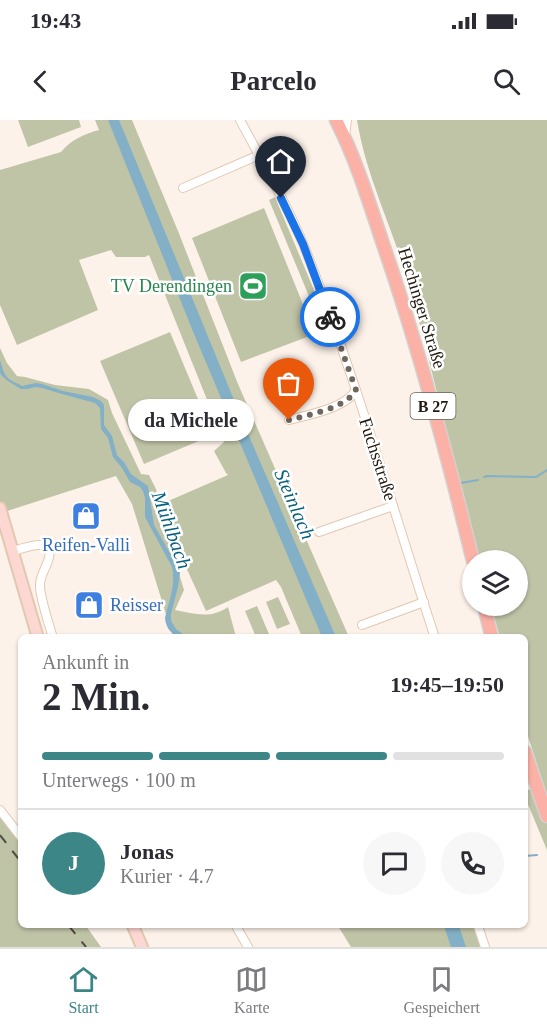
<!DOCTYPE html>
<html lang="de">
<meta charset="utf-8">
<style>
body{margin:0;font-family:Georgia,serif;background:#f7f7f7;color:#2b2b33;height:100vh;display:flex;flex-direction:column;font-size:22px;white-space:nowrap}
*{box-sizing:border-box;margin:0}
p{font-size:20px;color:#7c7c81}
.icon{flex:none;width:33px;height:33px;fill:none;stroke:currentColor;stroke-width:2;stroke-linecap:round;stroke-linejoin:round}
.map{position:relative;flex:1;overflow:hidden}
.drawer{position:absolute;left:18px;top:514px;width:510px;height:294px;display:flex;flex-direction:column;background:#fff;border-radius:9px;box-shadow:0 2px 4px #0004}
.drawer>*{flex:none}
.fabs{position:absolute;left:462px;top:430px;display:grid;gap:12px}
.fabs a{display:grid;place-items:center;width:66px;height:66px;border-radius:50%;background:#fff;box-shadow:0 2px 4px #0004;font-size:30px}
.pin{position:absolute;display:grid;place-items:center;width:51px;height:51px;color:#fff;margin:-62px -26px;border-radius:50% 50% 50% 0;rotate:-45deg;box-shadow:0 0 6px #0007}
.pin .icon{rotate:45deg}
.courier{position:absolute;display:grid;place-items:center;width:60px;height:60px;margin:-30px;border:4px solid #1a73e8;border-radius:50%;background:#fff;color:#222;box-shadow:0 2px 8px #0007}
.bubble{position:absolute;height:42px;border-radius:21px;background:#fff;box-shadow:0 2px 4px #0004;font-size:20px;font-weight:700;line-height:42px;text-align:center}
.overview em{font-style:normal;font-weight:700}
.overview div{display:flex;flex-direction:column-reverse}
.overview{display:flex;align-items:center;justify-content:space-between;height:102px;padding:0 24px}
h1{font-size:39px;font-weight:700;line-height:45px}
.bar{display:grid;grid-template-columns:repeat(4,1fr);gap:9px 6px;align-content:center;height:72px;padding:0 24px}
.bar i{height:8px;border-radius:4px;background:#e1e1e2}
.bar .active{background:#3d8688}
.bar p{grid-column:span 4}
.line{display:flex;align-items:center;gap:15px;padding:0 24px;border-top:2px solid #e1e1e2}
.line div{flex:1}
.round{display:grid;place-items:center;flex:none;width:63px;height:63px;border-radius:32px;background:#f7f7f7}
.status{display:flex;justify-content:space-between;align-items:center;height:42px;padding:0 30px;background:#fff;direction:ltr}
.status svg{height:16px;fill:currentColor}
header{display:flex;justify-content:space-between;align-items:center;height:78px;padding:0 24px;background:#fff;font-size:27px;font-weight:700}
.dock{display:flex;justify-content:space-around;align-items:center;height:84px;border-top:2px solid #e1e1e2;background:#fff;font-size:16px;color:#7c7c81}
.dock a{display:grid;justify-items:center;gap:3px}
.dock .active{color:#3d8688}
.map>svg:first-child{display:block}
.green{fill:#c0c4a7}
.water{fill:#83b0c6}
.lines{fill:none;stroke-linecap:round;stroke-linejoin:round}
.stream{stroke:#83b0c6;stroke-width:2}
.street-casing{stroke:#e2c8b1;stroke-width:10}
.secondary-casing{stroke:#e2c8b1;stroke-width:14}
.primary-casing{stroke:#d3d1cf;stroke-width:15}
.street{stroke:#fff;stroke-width:8}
.secondary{stroke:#fdd8d2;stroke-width:10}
.primary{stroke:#fbb1a5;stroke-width:12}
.rail{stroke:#544b42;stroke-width:2;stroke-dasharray:10 10;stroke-linecap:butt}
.done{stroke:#6f665d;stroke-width:6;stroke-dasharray:0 10.8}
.route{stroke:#1a73e8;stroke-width:8}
.labels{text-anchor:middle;stroke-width:5;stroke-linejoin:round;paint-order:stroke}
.shield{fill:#fff;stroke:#655f58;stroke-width:1.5}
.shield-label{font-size:16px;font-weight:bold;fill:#231a11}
.leisure-label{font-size:18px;fill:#27864d;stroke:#fff;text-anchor:end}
.street-label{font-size:18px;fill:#231a11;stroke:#fff}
.shop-label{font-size:18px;fill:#366cbe;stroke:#fff}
.water-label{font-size:20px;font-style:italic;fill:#08607e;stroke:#fff}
</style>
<div class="status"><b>19:43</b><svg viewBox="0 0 49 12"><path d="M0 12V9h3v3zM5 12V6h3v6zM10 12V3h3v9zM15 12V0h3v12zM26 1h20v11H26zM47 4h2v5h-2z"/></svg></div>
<header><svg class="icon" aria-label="back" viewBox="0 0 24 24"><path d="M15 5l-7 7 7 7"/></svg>Parcelo<svg class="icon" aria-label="search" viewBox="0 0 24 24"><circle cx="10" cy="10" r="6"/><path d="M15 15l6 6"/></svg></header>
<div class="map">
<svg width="547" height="827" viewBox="0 0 547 827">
<rect width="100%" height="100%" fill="#fdf2e9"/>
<!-- green -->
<g class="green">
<path d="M18,0H79L81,7L28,27Z"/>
<path d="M95,0H132L178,111L238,264L349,517H302L281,467L276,460L206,491L159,388L160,407L170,424L184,470L175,490C194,494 211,499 228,487L236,517H173L132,384L116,356L1,393L0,388V228L7,243L17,256L25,257L55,265L89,269L108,280L112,293L141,354L149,355L156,369L159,385L228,355L226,353L214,331L224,322L149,135L145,137H116L111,130L79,140L98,190L17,225L0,185V50L61,32C71,20 84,14 99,10Z"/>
<path d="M357,0H547V675L525,607V518L500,517L491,486H518V441H480C454,348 434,254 408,161C392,107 366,56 357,0Z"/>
<path d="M275,77L335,220L328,222L269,80Z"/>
<path d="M264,88L315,214L241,242L192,118Z"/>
<path d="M170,212L213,315L144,344L100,241Z"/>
<path d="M278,477L290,504L277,509L266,482Z"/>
<path d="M257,486L269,514L256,517L245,491Z"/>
<path d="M536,667L547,696V730L527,682L525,681V671Z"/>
<path d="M0,690L21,717V806H86L101,827H0Z"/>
<path d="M338,806H478L485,827H351Z"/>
</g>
<!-- water -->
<g class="water">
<path d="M108,0H119L246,309L336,517H322L194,214Z"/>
<path d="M0,240C2,246 3,254 9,259C13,262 17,263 22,266L36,263L42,264L63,271L93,277L101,281L104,285V305L112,316L117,335L124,342L131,354L148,366L154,405L171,435L178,444L180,453L178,467L171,494V501L176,509L187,517C175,518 166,511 165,498C169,480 176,465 172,447L145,397V378L143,371L140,367L130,362L122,348L113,337L108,318L101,309L100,288L95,283L62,274L42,268L36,267L27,269H21L8,261L1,255L0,252Z"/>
<path d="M444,806H459L466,827H451Z"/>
</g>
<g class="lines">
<!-- stream -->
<g class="stream">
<path d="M484,357L487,356L536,357L547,350"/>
<path d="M461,363L478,360"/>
<path d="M525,736L537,735"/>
</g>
<!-- street casing -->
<g class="street-casing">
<g id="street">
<path d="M240,0C262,41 286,82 304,126C355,254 392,387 435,518"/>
<path d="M345,16L347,0"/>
<path d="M183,68L259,35"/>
<path d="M289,300C308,295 346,288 356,270"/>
<path d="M319,412L393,386"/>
<path d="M13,431C29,426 60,415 46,446C43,453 39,459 40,468C42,484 48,501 53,518"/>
<path d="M362,505L424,482"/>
<path d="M0,690L21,717"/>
<path d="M236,806L248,827"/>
<path d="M478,806L485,827"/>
</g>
</g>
<!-- secondary casing -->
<g class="secondary-casing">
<g id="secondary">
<path d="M0,388L38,518"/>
<path d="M133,806L142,827"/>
</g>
</g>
<!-- primary casing -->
<g class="primary-casing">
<g id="primary">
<path d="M336,0C356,39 369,82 383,124C419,228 447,334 473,441"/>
<path d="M484,486L492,518"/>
<path d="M525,632L547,696"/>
</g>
</g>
<!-- street -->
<use href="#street" class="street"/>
<!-- secondary -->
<use href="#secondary" class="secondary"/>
<!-- primary -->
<use href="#primary" class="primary"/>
<!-- rail -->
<g class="rail">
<path d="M0,715L21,742"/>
<path d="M69,806L86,827"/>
</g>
</g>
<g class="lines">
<!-- done -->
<path class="done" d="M289,300C308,295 346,288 356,270L330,197"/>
<!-- route -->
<path class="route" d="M281,78L303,124L330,197"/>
</g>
<!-- icons -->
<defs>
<g id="stadium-square" transform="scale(1.5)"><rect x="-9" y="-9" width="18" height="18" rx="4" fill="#2e9e5b" stroke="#fff"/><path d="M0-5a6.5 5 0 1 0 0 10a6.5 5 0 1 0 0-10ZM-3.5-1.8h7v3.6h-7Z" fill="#fff"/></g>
<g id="shop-square" transform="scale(1.5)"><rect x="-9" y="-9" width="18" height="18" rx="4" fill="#3f7fe0" stroke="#fff"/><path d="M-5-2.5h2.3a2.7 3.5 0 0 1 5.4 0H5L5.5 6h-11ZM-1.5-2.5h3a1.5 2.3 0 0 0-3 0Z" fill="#fff"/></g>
</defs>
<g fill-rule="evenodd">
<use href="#stadium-square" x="253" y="166"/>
<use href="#shop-square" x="86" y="396"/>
<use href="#shop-square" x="89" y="485"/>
</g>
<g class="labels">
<!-- shield labels -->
<rect class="shield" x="410.5" y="273" width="45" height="26" rx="4.5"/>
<g class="shield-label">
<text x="433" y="292">B 27</text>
</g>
<!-- leisure labels -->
<g class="leisure-label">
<text x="232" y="172">TV Derendingen</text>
</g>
<!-- street labels -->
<g class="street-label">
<text transform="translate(422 188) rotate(73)" y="6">Hechinger Straße</text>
<text transform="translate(378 339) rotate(72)" y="6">Fuchsstraße</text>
</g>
<!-- shop labels -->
<g class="shop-label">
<text x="86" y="431">Reifen-Valli</text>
<text x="110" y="491" text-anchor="start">Reisser</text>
</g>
<!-- water labels -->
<g class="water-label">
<text transform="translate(295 384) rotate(67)" y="7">Steinlach</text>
<text transform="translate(172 410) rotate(70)" y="7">Mühlbach</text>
</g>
</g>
</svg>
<div class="fabs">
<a><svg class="icon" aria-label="layers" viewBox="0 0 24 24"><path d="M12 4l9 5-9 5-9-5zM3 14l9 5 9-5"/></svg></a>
</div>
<div class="pin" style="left:289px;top:300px;background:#ea580c"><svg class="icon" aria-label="bag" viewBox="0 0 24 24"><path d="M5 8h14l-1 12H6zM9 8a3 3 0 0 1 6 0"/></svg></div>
<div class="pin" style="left:281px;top:78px;background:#1f2937"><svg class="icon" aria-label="home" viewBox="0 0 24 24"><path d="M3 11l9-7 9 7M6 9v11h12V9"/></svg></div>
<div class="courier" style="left:330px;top:197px"><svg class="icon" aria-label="bike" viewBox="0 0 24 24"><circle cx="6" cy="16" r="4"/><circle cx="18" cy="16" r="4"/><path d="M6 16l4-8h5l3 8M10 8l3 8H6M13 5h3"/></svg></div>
<div class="bubble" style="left:128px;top:279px;width:126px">da Michele</div>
<section class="drawer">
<div class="overview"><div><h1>2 Min.</h1><p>Ankunft in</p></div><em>19:45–19:50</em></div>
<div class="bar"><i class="active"></i><i class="active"></i><i class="active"></i><i></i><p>Unterwegs · 100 m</p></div>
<div class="line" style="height:108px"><b class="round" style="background:#3d8688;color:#fff">J</b><div><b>Jonas</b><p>Kurier · 4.7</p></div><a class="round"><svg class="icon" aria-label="chat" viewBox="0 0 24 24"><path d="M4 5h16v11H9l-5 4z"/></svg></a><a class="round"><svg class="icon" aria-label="phone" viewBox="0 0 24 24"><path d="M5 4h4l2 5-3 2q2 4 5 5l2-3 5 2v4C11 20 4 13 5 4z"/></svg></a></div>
</section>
</div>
<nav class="dock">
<a class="active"><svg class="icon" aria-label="home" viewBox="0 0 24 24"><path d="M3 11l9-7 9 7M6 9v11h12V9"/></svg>Start</a>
<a><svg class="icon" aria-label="map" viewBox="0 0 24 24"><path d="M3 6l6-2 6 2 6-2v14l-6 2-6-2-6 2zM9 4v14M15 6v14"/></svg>Karte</a>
<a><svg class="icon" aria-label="saved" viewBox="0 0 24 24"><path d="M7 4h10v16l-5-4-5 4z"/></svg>Gespeichert</a>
</nav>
